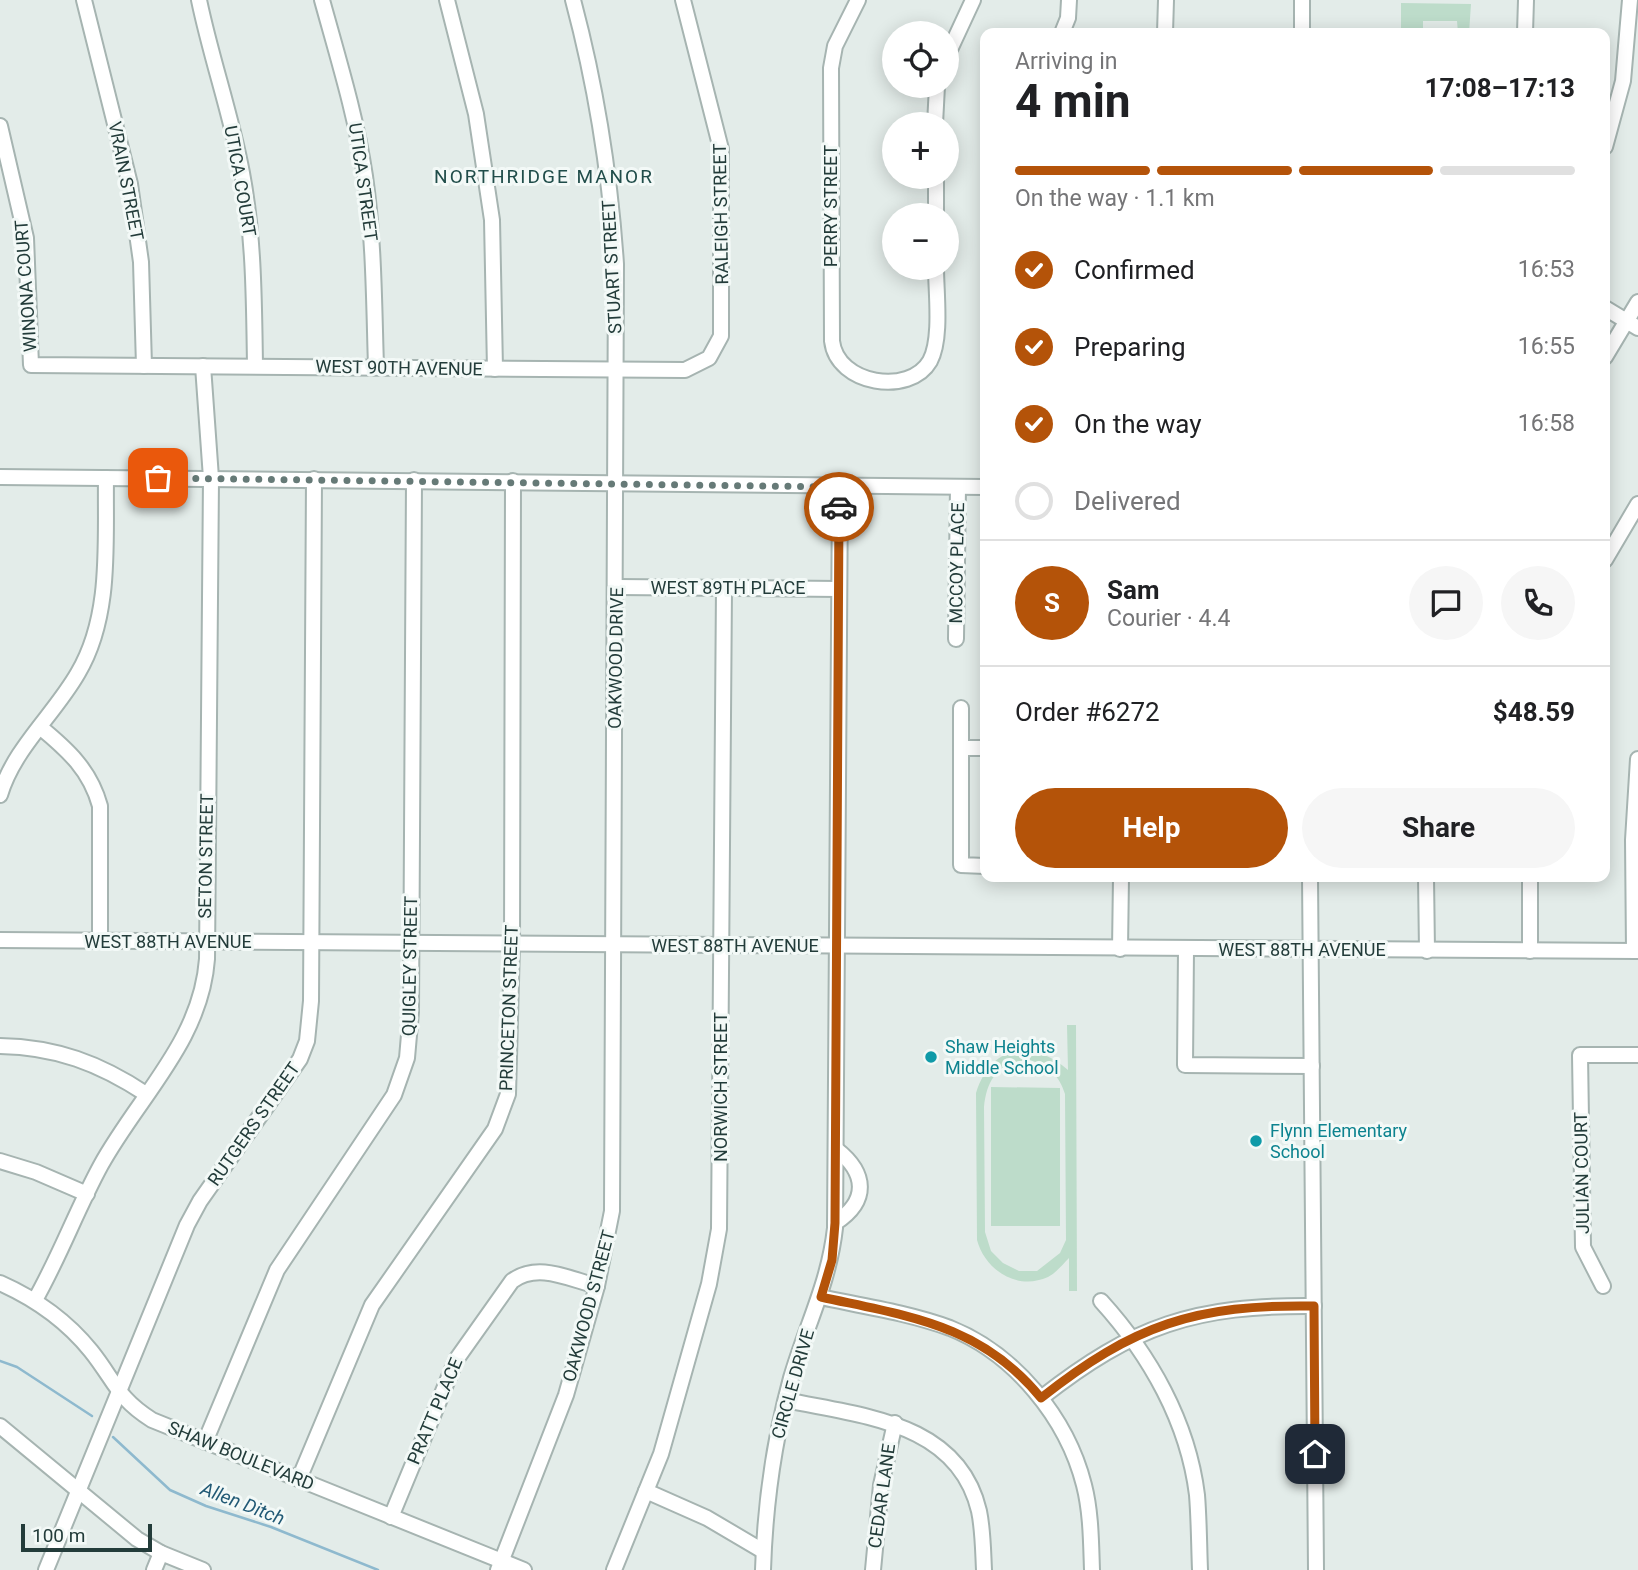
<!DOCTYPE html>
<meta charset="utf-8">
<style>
body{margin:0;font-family:Roboto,sans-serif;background:#f6f6f6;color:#202124;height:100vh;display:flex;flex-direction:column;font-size:26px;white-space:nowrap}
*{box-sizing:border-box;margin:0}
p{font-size:23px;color:#757577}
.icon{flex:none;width:38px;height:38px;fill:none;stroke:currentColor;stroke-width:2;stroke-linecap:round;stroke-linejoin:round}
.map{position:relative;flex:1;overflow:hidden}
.details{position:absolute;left:980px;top:28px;width:630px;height:854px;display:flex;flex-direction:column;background:#fff;border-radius:14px;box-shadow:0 4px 18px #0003}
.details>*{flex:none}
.tools{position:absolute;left:882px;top:21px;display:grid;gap:14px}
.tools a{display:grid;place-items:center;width:77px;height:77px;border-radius:50%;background:#fff;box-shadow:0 4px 18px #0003;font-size:35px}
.scale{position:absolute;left:21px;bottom:18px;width:131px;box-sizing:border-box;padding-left:7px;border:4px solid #233c3a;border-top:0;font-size:19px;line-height:24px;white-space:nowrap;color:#233c3a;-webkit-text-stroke:5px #f3f9f7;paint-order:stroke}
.pin{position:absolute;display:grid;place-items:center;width:60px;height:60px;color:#fff;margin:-30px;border-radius:14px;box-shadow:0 4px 10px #0006}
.courier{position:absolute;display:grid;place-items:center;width:70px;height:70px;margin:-35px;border:5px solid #b45309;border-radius:50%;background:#fff;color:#222;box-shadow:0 2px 9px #0007}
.summary em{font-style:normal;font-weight:700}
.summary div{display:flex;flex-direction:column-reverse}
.summary{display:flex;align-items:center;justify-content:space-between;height:119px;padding:0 35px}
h1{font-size:46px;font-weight:700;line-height:52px}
.bar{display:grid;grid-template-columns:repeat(4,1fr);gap:10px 7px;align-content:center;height:84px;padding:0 35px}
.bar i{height:9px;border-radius:5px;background:#e0e0e0}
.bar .on{background:#b45309}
.bar p{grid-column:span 4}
.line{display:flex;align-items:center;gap:18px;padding:0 35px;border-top:2px solid #e0e0e0}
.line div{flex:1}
.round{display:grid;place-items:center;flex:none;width:74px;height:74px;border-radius:37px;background:#f6f6f6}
ol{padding:0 35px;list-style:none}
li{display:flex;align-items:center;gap:21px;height:77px}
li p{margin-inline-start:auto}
li .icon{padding:7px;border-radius:50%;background:#b45309;color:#fff;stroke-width:4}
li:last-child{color:#757577}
li i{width:38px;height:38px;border:4px solid #e0e0e0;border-radius:50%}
.action{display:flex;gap:14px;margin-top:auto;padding:14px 35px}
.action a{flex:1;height:80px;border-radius:42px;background:#b45309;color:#fff;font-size:28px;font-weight:700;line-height:80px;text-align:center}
.action a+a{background:#f6f6f6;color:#202124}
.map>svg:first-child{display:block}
.green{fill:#bddcca;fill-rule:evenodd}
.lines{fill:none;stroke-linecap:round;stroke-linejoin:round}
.stream{stroke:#8eb9ce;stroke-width:2.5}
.minor-casing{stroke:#a6b4b1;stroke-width:18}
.minor{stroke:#fff;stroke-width:14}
.done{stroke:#667a77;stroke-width:7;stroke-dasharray:0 12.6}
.route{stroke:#b45309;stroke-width:9}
.culture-dot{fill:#0f9aa8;stroke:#f3f9f7;stroke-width:2.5}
.labels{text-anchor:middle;stroke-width:6;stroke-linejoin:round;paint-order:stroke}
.street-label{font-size:18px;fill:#233c3a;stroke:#f3f9f7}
.culture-label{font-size:18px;fill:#0d838f;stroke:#f3f9f7;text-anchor:start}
.neighbourhood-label{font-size:19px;letter-spacing:2px;fill:#204d4a;stroke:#f3f9f7}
.water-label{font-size:19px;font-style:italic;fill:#215975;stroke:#f3f9f7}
</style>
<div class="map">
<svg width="1638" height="1570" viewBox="0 0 1638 1570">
<rect width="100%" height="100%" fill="#e3ece9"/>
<!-- green -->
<g class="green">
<path d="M1401,3L1471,4L1469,33H1458L1457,21H1423V33H1401Z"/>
<path d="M1067,1025H1076L1077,1291H1069V1258C1063,1264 1056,1273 1048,1277C1017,1291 985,1270 977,1240L976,1093C991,1045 1032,1038 1068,1070ZM1030,1060C1049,1066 1059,1075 1065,1094L1066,1240L1060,1253L1037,1271H1019L1003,1263L991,1251L985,1232L984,1107C987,1077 1000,1062 1030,1060Z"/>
<path d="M991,1087L1060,1088V1226H991Z"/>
</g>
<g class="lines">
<!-- stream -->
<g class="stream">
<path d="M0,1361L17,1367L92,1416"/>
<path d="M113,1437L170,1490L206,1506L271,1527L378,1570"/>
</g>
<!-- minor casing -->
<g class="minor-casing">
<g id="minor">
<path d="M84,0L130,184L141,262L144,366"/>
<path d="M199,0C211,58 231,114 242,173C254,237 254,301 255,366"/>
<path d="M322,0C338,58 356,116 365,176C374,240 374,303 376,367"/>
<path d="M447,0L476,114L492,220L495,369"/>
<path d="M858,0L835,46L831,68L832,341C837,385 910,396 930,361C942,339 936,292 936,268"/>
<path d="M1302,0V33"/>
<path d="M1062,33L1068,18L1069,0"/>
<path d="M1165,33L1166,0"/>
<path d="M1525,33L1526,0"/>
<path d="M947,56L973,0"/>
<path d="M935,124L937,86"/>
<path d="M0,126L26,238L31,365L685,370L709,358L721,336V149L683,0"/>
<path d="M1605,147L1623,81L1630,0"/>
<path d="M936,177V215"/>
<path d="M1605,308L1638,328"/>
<path d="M1605,357L1638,302"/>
<path d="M0,477L985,487"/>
<path d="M1605,560L1638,504"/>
<path d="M617,587L839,589"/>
<path d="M956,639L958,487"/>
<path d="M961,708V865L985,866"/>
<path d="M40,727C68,750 90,770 100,806V941"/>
<path d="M961,748H985"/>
<path d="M0,795C14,748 54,715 78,673C112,616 105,542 106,478"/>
<path d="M1310,877L1316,1570"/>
<path d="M1426,877L1427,951"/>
<path d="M1530,877V951"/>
<path d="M0,940L1638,951"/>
<path d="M1120,949L1121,877"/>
<path d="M1186,950L1185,1065L1312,1066"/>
<path d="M1634,951L1633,840L1638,759"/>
<path d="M0,1046C56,1047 99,1063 146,1094"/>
<path d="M0,1161L36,1172L87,1194"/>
<path d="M835,1223C869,1201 867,1173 836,1149"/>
<path d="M0,1283C36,1299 66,1320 91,1351C115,1381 117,1398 152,1420L524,1570"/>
<path d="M1603,1286L1583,1247L1580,1055H1638"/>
<path d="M820,1297C863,1306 909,1313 950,1328C1015,1354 1067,1418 1084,1485C1091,1512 1091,1542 1092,1570"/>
<path d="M35,1300C60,1256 77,1209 101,1165C139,1096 201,1041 207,959L211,478L203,366"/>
<path d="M1101,1301C1150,1355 1188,1422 1197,1495C1199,1520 1199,1545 1200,1570"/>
<path d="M1041,1398C1134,1325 1195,1305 1314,1306"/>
<path d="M786,1400C860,1416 958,1421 979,1511C983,1530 983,1550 984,1570"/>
<path d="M0,1426L137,1539L161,1553L203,1570"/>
<path d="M205,1442L277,1270L394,1095L407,1058L411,1012L414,480"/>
<path d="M299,1479L372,1305L495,1129L508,1094L512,945L513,481"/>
<path d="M646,1491L707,1518L763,1551"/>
<path d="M391,1517L456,1360L512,1281C538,1262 569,1279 597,1286"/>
<path d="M46,1570L187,1225L200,1201L300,1059L307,1041L311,1001L314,479"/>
<path d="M154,1570L161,1553"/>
<path d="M498,1570L566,1395L597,1286L612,1211L616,264C610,175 596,86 573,0"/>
<path d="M614,1570L661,1454L709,1284L719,1229L724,588"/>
<path d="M763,1570C765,1506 774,1440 791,1378C806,1326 829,1283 835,1228L840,487"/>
<path d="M873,1570L881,1485L895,1423"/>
</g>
</g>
<!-- minor -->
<use href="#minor" class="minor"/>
</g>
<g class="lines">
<!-- done -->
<path class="done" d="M158,478L839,487V507"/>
<!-- route -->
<path class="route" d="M839,507L835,1223L832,1260L821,1297C907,1316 981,1324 1041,1398C1133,1325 1196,1304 1314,1306L1315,1454"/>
</g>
<!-- markers -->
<g class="culture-dot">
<circle cx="931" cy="1057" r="7"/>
<circle cx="1256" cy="1141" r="7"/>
</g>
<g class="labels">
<!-- street labels -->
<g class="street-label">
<text transform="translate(126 181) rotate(79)" y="6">VRAIN STREET</text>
<text transform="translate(240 181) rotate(80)" y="6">UTICA COURT</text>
<text transform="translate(363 182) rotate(82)" y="6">UTICA STREET</text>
<text transform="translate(831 206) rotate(-90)" y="6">PERRY STREET</text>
<text transform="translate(721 214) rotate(-91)" y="6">RALEIGH STREET</text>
<text transform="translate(612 267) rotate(-93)" y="6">STUART STREET</text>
<text transform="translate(26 286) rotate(-94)" y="6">WINONA COURT</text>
<text transform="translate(399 368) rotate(1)" y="6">WEST 90TH AVENUE</text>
<text transform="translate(957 563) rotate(-89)" y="6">MCCOY PLACE</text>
<text x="728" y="594">WEST 89TH PLACE</text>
<text transform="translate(616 658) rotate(-89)" y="6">OAKWOOD DRIVE</text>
<text transform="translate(206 856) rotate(-89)" y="6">SETON STREET</text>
<text x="168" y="948">WEST 88TH AVENUE</text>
<text x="735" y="952">WEST 88TH AVENUE</text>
<text x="1302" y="956">WEST 88TH AVENUE</text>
<text transform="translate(410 966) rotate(-89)" y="6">QUIGLEY STREET</text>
<text transform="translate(509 1008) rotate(-88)" y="6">PRINCETON STREET</text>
<text transform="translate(721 1087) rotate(-90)" y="6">NORWICH STREET</text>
<text transform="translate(254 1124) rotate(-55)" y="6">RUTGERS STREET</text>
<text transform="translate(1582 1173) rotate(-91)" y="6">JULIAN COURT</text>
<text transform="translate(589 1306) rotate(-75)" y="6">OAKWOOD STREET</text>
<text transform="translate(793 1384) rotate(-74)" y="6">CIRCLE DRIVE</text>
<text transform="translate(435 1411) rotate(-67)" y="6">PRATT PLACE</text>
<text transform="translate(241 1456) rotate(22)" y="6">SHAW BOULEVARD</text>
<text transform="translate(882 1496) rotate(-82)" y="6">CEDAR LANE</text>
</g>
<!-- culture labels -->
<g class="culture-label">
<text x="945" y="1053">Shaw Heights<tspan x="945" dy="21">Middle School</tspan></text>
<text x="1270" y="1137">Flynn Elementary<tspan x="1270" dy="21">School</tspan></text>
</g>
<!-- neighbourhood labels -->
<g class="neighbourhood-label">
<text x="544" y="183">NORTHRIDGE MANOR</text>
</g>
<!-- water labels -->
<g class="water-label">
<text transform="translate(243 1503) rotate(21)" y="7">Allen Ditch</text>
</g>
</g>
</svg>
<div class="tools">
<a><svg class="icon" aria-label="locate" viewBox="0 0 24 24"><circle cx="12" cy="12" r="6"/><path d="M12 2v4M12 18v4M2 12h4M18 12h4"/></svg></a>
<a>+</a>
<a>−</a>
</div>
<div class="scale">100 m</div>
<div class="pin" style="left:158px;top:478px;background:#ea580c"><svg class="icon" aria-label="bag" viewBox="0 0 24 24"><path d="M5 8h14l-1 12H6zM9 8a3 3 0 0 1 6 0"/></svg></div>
<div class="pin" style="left:1315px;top:1454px;background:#1f2937"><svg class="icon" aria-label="home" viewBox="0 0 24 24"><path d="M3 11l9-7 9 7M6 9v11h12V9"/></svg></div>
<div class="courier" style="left:839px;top:507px"><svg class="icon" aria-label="car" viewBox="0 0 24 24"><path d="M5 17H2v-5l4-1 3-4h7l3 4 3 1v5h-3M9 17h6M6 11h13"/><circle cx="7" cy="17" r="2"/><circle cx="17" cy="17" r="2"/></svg></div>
<section class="details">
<div class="summary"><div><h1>4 min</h1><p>Arriving in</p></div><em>17:08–17:13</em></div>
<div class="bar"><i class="on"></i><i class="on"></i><i class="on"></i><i></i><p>On the way · 1.1 km</p></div>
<ol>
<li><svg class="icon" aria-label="check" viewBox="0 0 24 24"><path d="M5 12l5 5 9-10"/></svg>Confirmed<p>16:53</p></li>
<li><svg class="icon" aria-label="check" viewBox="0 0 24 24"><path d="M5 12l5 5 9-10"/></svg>Preparing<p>16:55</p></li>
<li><svg class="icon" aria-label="check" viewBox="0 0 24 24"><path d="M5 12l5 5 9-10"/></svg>On the way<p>16:58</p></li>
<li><i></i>Delivered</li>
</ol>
<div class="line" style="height:126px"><b class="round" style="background:#b45309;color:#fff">S</b><div><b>Sam</b><p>Courier · 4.4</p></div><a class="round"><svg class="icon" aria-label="chat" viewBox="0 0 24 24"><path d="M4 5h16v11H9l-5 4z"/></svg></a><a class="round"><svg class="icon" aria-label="phone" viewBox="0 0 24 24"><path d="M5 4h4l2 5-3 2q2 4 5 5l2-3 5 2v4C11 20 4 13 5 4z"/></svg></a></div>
<div class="line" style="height:91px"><div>Order #6272</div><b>$48.59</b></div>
<div class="action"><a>Help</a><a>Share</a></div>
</section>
</div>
